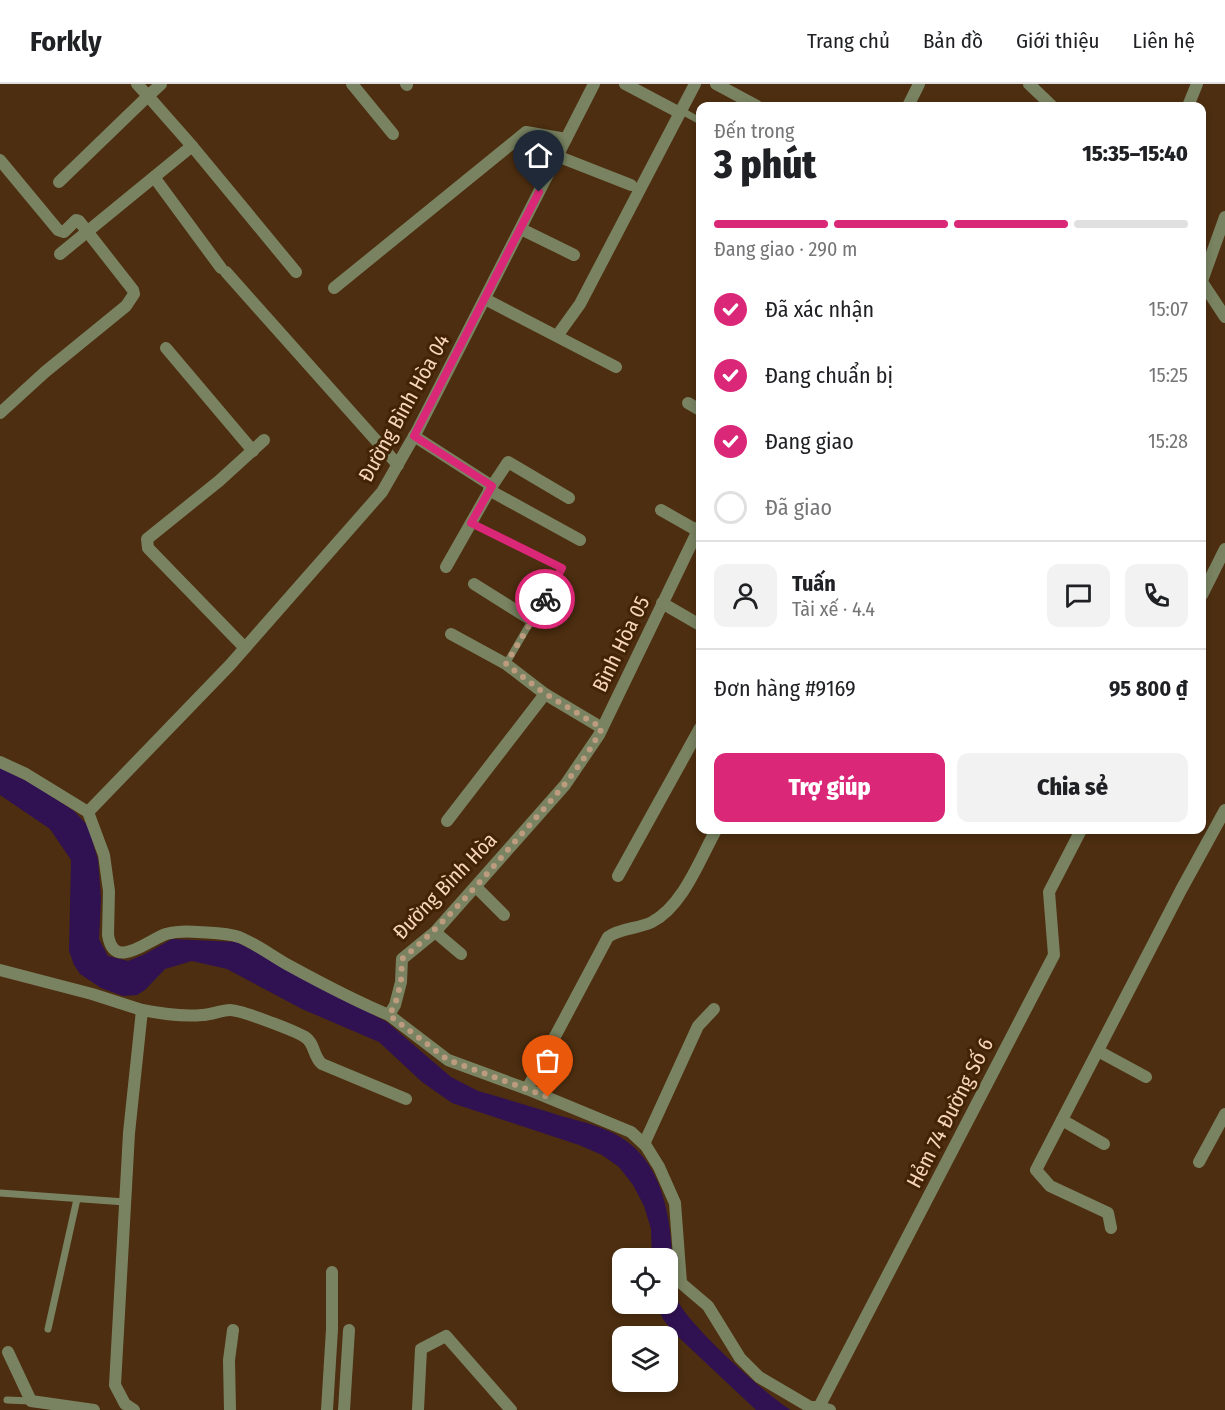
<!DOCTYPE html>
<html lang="vi">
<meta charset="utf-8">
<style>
body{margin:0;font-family:"Fira Sans Condensed",sans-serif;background:#f2f2f2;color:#202124;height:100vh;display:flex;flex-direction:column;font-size:22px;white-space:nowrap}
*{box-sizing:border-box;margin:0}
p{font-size:20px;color:#757577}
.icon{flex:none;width:33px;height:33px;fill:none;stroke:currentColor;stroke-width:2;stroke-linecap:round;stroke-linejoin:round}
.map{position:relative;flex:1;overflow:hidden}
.side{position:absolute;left:696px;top:18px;width:510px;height:732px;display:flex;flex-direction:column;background:#fff;border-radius:12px;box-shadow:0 3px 9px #0003}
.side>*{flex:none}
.buttons{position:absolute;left:612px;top:1164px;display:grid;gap:12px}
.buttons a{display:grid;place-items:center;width:66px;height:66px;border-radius:12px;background:#fff;box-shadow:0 3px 9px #0003;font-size:30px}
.pin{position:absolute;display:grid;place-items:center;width:51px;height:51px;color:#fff;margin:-62px -26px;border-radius:50% 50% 50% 0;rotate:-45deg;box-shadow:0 0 6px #0007}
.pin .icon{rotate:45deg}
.courier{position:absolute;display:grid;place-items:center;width:60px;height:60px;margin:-30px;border:4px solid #db2777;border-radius:50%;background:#fff;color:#222;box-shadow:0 2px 8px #0007}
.head em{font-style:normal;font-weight:800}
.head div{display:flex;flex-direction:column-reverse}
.head{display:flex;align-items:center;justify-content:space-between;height:102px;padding:0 18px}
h1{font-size:39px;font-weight:800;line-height:45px}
.bar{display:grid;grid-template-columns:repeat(4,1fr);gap:9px 6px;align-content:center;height:72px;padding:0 18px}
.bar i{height:8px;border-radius:4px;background:#e0e0e0}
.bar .selected{background:#db2777}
.bar p{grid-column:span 4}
.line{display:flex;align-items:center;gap:15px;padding:0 18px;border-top:2px solid #e0e0e0}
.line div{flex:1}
.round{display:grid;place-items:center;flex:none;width:63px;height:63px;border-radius:12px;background:#f2f2f2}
ol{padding:0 18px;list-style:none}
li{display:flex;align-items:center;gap:18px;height:66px}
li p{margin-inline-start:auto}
li .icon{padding:6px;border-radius:50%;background:#db2777;color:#fff;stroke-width:4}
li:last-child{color:#757577}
li i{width:33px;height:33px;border:3px solid #e0e0e0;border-radius:50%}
.action{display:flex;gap:12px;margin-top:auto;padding:12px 18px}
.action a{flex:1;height:69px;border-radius:12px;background:#db2777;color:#fff;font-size:24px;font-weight:800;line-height:69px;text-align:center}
.action a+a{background:#f2f2f2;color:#202124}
header{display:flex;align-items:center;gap:36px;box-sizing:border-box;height:84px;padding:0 30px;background:#fff;border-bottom:2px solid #e0e0e0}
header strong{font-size:28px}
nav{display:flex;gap:33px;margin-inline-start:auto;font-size:21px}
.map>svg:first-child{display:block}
.water{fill:#301253}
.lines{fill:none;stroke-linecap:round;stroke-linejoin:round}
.lane{stroke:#798361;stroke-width:7}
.street{stroke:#798361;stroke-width:12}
.done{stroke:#bc9b7e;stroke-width:6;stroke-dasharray:0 10.8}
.route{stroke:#db2777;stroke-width:8}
.labels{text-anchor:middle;stroke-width:6;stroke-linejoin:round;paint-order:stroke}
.street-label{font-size:21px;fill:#f7d5ba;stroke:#422405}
</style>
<header>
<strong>Forkly</strong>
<nav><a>Trang chủ</a><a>Bản đồ</a><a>Giới thiệu</a><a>Liên hệ</a></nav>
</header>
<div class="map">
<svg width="1225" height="1326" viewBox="0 0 1225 1326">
<rect width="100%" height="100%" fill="#4d2e10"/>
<!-- water -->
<path class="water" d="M0,683L36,702L74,727L88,742L98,776L101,815L99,855L108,872L128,877L143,871L172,855L237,858L387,938L451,993L478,1007C506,1015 534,1023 561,1032C584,1038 610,1044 629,1059C662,1085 670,1131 672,1170C673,1185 673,1201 677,1215C686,1239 767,1312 791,1326H756L673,1248L663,1235L655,1220H668V1174H652L651,1145L644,1122L633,1101L619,1083L602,1071L579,1061L452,1019L422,998L379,958L302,925L227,885L192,877L165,885L145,906L137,911L123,912L101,904L80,890L74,881L69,867L71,776L50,745L0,711Z"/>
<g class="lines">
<!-- lane -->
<g class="lane">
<path d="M682,27L700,37"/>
<path d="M471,439L562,484L506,580"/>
<path d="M0,1109L125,1118"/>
<path d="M48,1245L77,1115"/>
<path d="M7,1316L31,1317"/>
</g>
<!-- street -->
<g class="street">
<path d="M137,0L148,12L161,0"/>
<path d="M352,0L393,50"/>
<path d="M406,0L407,1"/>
<path d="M625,0L680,29"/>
<path d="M716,0L757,22"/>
<path d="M1029,0L1052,22"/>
<path d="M908,22L919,0"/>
<path d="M1188,22L1197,0"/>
<path d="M192,62L296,188"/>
<path d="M557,72L631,101"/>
<path d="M0,76L58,146L64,148L76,136L79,137L133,206L134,210L126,222L45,288L0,329"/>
<path d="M154,93L221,184"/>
<path d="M59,98L148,12L192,62L60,170"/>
<path d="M521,145L574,171"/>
<path d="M226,188L398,381"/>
<path d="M1202,197L1225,133"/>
<path d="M1202,198L1225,233"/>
<path d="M334,204L526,48L566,55"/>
<path d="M485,215L616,283"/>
<path d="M557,252L580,220L695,0"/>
<path d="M166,264L253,367"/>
<path d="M688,319L700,326"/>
<path d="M414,352L492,402L446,483"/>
<path d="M492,402L508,378L569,414"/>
<path d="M489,406L580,456"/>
<path d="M661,426L698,447"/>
<path d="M700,442L599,651L565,701L435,848L402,875L401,898L395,921L389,931L448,976L527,1005L631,1048L646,1062L659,1083L675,1119L681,1199L708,1222L740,1274L759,1293L810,1323H819L830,1326"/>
<path d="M474,500L533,537"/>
<path d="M1202,511L1225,465"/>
<path d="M662,519L700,541"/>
<path d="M451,550L506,580L545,610L602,644"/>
<path d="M245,564L148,464L147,455L219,397L264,356"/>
<path d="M0,678L26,690L88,728L104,771L109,807L108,851C114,888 148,856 166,850C177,847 187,847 198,848C210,849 227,849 239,853C255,859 275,874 290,882C323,900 355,917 389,931"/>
<path d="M88,728L230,581L382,408L417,347L594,0"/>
<path d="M447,737L545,610"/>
<path d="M618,792L700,644"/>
<path d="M476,803L504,831"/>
<path d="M435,848L461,870"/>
<path d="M0,886L92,910L142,926"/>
<path d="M1098,967L1146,993"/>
<path d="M527,1005L608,853C620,844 638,845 652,838C683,822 700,775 716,746"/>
<path d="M1062,1036L1104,1060"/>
<path d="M644,1060L698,942L714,925"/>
<path d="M1199,1078L1225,1030"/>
<path d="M1111,1144L1108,1129L1050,1102L1036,1086L1181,806L1225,726"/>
<path d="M8,1268L31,1317L94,1326"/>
<path d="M819,1323L1054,871L1049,808L1081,746"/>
<path d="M134,1326L125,1320L115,1301L129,1049L142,926C162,930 182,933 202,931C212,931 221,926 230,926C241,926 295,947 305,953C315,959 313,973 322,980L406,1015"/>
<path d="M230,1326L229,1276L233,1246"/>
<path d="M327,1326L332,1245V1188"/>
<path d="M344,1326L349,1246"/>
<path d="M418,1326L421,1265L446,1252L511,1326"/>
</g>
</g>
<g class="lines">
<!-- done -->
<path class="done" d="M545,515L506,580L544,609L602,644C581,685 549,719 519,753C482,796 446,838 402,875L401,898L395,921L389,931L448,976L548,1013"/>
<!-- route -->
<path class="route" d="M539,108L414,352L492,402L471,439L562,484L545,515"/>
</g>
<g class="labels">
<!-- street labels -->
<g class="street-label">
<text transform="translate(404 324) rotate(-61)" y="7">Đường Bình Hòa 04</text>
<text transform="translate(621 560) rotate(-64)" y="7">Bình Hòa 05</text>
<text transform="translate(445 802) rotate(-46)" y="7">Đường Bình Hòa</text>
<text transform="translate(950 1029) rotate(-63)" y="7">Hẻm 74 Đường Số 6</text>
</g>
</g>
</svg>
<div class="buttons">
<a><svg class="icon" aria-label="locate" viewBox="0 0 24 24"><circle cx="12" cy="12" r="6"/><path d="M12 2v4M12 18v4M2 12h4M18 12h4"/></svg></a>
<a><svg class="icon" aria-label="layers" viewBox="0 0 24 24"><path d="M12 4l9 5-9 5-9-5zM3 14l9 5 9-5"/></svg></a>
</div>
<div class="pin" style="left:548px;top:1013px;background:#ea580c"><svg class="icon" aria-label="bag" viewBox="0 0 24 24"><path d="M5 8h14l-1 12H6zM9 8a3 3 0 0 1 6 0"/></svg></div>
<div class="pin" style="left:539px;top:108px;background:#1f2937"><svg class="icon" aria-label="home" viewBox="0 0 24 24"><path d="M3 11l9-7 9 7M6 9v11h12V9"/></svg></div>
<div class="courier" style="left:545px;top:515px"><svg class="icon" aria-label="bike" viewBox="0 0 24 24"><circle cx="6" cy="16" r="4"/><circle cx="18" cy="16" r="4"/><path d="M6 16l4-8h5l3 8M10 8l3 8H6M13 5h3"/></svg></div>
<section class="side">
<div class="head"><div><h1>3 phút</h1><p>Đến trong</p></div><em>15:35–15:40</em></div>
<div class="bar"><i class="selected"></i><i class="selected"></i><i class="selected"></i><i></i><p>Đang giao · 290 m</p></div>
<ol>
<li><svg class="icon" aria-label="check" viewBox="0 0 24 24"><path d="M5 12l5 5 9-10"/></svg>Đã xác nhận<p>15:07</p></li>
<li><svg class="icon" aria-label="check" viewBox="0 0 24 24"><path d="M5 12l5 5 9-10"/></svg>Đang chuẩn bị<p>15:25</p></li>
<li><svg class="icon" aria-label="check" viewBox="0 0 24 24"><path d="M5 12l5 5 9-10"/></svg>Đang giao<p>15:28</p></li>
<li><i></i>Đã giao</li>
</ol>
<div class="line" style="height:108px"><a class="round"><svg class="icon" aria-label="person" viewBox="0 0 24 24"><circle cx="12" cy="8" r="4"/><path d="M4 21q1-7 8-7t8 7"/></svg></a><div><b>Tuấn</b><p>Tài xế · 4.4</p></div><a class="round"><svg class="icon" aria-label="chat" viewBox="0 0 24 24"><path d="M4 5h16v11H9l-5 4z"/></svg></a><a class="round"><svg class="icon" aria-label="phone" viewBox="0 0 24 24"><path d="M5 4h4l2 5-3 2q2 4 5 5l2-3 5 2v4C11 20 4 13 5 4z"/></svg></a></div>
<div class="line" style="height:78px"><div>Đơn hàng #9169</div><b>95 800 ₫</b></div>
<div class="action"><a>Trợ giúp</a><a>Chia sẻ</a></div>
</section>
</div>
